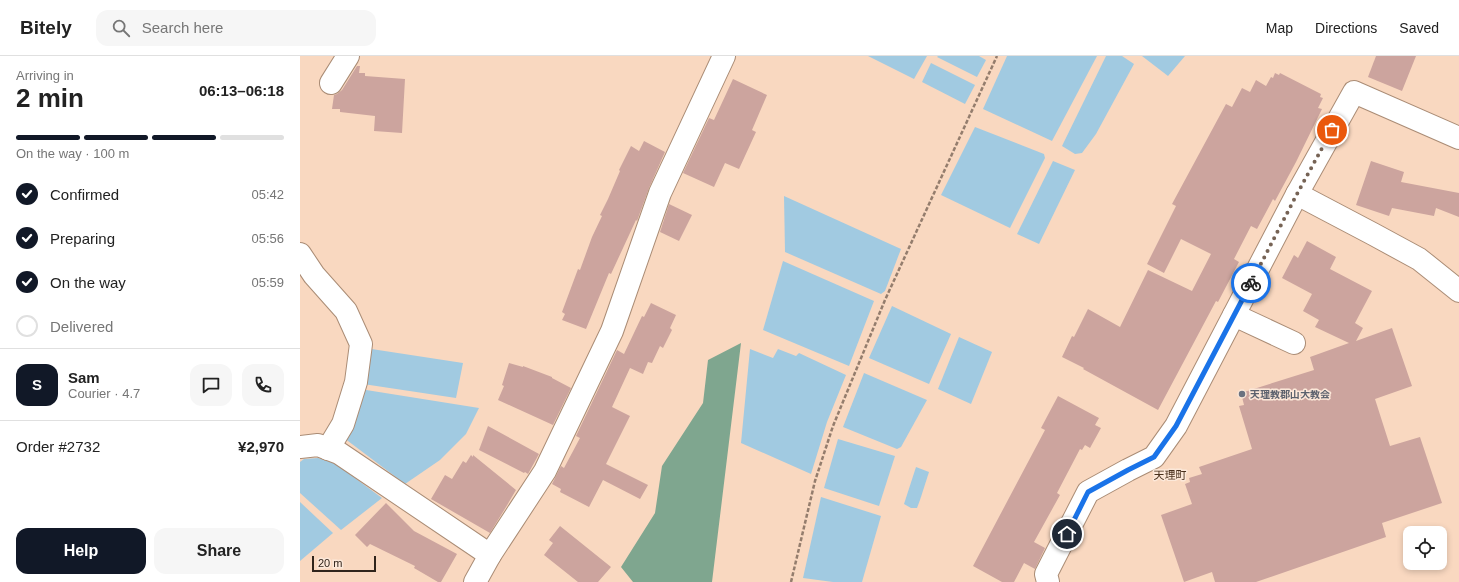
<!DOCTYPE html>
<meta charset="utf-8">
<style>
body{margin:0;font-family:Arial,"Noto Sans JP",sans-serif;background:#f6f6f6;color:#222;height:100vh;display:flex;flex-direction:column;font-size:15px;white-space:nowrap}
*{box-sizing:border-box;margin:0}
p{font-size:13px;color:#767676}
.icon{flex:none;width:22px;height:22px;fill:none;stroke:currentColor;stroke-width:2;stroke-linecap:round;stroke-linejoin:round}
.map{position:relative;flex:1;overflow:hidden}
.side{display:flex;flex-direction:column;background:#fff;width:300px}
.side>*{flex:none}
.controls{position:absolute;left:1103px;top:470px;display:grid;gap:8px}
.controls a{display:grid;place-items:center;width:44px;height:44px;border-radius:8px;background:#fff;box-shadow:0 2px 6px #0003;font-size:20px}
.scale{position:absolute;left:12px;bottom:10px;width:64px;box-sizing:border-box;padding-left:4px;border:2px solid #30241b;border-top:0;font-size:11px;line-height:14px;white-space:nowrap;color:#30241b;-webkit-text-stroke:3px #fce8d9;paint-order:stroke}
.pin{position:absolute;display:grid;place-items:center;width:34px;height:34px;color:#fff;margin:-17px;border:2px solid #fff;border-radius:50%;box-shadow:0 1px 4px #0007}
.courier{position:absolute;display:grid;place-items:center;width:40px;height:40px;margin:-20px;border:3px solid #1a73e8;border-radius:50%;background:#fff;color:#222;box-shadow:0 1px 5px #0007}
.head em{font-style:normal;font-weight:700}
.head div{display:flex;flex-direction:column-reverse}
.head{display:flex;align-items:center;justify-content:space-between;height:68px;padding:0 16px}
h1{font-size:26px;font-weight:700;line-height:30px}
.bar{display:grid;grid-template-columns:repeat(4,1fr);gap:6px 4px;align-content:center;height:48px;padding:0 16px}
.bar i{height:5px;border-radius:3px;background:#e0e0e0}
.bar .active{background:#111827}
.bar p{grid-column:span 4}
.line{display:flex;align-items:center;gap:10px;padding:0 16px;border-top:1px solid #e0e0e0}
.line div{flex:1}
.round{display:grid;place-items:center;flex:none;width:42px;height:42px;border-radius:12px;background:#f6f6f6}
ol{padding:0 16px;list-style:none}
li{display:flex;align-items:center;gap:12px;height:44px}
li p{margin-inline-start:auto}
li .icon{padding:4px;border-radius:50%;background:#111827;color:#fff;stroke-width:4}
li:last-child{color:#767676}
li i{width:22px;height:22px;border:2px solid #e0e0e0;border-radius:50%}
.action{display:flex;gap:8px;margin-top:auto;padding:8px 16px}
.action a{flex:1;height:46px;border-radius:12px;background:#111827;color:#fff;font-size:16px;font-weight:700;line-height:46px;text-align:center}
.action a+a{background:#f6f6f6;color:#222}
header{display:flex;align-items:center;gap:24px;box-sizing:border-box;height:56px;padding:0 20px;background:#fff;border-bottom:1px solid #e0e0e0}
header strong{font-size:19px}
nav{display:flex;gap:22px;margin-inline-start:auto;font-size:14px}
.search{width:280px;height:36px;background:#f6f6f6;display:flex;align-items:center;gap:10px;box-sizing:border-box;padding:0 14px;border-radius:12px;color:#767676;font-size:15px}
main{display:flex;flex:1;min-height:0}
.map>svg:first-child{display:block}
.forest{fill:#7fa68f}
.water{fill:#a1cae1}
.building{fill:#cca49e}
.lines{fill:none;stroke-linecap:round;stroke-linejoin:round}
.minor-casing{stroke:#aa8c75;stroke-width:24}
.path{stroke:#947d6d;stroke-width:2.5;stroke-dasharray:4 2;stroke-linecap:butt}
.minor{stroke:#fff;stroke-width:22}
.done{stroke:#766355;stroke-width:4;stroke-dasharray:0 7.2}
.route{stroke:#1a73e8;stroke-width:5}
.worship-dot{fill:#6b7280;stroke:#fce8d9;stroke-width:1.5}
.labels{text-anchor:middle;stroke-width:3;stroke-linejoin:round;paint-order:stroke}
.worship-label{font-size:10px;font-weight:bold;fill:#5b616d;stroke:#fce8d9;text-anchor:start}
.neighbourhood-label{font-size:11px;fill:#49301c;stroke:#fce8d9}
</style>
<header>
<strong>Bitely</strong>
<div class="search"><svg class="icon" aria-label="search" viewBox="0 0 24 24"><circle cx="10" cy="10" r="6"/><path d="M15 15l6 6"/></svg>Search here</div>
<nav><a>Map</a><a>Directions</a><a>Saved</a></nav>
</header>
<main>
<section class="side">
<div class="head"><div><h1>2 min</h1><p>Arriving in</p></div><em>06:13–06:18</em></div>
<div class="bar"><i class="active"></i><i class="active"></i><i class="active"></i><i></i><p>On the way · 100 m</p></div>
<ol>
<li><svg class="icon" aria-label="check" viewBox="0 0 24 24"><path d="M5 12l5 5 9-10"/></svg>Confirmed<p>05:42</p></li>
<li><svg class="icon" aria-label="check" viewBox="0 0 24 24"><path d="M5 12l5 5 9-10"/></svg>Preparing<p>05:56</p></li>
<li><svg class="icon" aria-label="check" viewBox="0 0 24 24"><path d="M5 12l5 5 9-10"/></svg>On the way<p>05:59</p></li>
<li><i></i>Delivered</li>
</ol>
<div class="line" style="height:72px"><b class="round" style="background:#111827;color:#fff">S</b><div><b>Sam</b><p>Courier · 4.7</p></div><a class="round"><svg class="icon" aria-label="chat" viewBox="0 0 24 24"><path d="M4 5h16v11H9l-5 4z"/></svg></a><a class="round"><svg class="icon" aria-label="phone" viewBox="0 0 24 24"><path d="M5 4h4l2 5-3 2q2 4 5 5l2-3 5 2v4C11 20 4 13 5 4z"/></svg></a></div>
<div class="line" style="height:52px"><div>Order #2732</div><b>¥2,970</b></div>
<div class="action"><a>Help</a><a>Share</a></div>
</section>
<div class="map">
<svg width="1159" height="526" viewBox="0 0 1159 526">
<rect width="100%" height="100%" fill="#f9d8c0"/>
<!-- forest -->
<path class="forest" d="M441,287L412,526H333L321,511L355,457L362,410L403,347L408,304Z"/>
<!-- water -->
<g class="water">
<path d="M568,0H627L614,23Z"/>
<path d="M638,0H679L686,4L677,21L637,1Z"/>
<path d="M707,0H797L752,85L683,53Z"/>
<path d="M806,0H822L834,8L796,78L782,97L775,98L762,90Z"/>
<path d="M842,0H885L868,20Z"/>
<path d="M631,7L675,29L665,48L622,26Z"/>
<path d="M675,71L744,98L745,102L710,172L641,139Z"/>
<path d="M753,105L775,114L739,188L717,178Z"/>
<path d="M484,140L601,193L585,235L581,238L485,196Z"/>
<path d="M483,205L574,245L549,310L463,274Z"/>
<path d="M592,250L651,278L629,328L569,302Z"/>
<path d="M659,281L692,296L671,348L638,333Z"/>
<path d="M65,292L163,307L156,342L63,328Z"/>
<path d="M450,293L473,302L478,293L496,300L499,297L546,319L527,366L511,418L441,387Z"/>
<path d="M564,317L627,344L601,391L597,393L543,371Z"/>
<path d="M60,333L179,352L166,378L140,404L105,428L44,382Z"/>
<path d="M538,383L595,400L579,450L524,432Z"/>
<path d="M18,402L36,408L82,442L41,474L0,437V406L4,403Z"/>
<path d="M616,411L629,416L620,444L617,452H611L604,448Z"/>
<path d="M521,441L581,460L562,526H533L503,522Z"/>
<path d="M0,446L33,477L0,505Z"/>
</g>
<!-- building -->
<g class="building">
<path d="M1076,0H1116L1102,35L1068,21Z"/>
<path d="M57,10H60L59,17H65V20L105,23L102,77L74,75L75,60L40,56V53H32L34,39L37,38L42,34Z"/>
<path d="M975,17L979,19L980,17L1021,38L1020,41L1023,42L1018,52L1022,53L996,106L975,145L973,143L957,173L951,170L934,203L939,206L918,246L916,245L858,354L783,313L784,312L762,301L772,280L774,281L788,253L820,271L848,214L892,235L911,198L881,183L864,217L847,208L876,150L872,148L926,48L932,51L942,32L950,36L956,24L966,30L971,21L973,22Z"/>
<path d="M433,23L467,39L452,74L456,76L439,113L425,107L414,131L383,117L409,62L414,64Z"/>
<path d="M344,85L365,96L349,132L337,165L336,164L311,218L309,217L286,273L262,264L265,258L262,256L278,213L280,214L292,181L302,160L300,159L308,143L320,115L319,114L331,90L339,95Z"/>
<path d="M1071,105L1104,116L1101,126L1159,137V161L1136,152L1134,160L1092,152L1089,160L1056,149Z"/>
<path d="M369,148L392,159L379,185L360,176Z"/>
<path d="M1007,185L1036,201L1030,213L1072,235L1055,267L1063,272L1056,285L1092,272L1112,330L1075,343L1090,390L1120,381L1142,447L1082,467L1086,481L956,526H915L912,516L884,526L861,459L892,448L885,428L890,426L889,422L902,418L899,411L952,393L939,350L944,349L941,337L1014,314L1010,301L1049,287L1015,271L1019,264L1003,255L1012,238L982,222L994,199L998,202Z"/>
<path d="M351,247L376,259L370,272L372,274L363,292L360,290L352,307L348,306L343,318L330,312L312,351L330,360L306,408L348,429L340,443L303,424L289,451L260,436L261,433L252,428L261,410L264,412L280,382L276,380L317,294L324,298L342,260L344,261Z"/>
<path d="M209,307L223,311V310L252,321V322L271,332L253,369L198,344L204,330L202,329Z"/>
<path d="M758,340L799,362L795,369L801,372L790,392L785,389L782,394L780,393L757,437L760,439L734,486L745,492L735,513L724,507L714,526H702L673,510L745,374L741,372Z"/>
<path d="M188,370L239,398L228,418L225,416L224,417L179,394Z"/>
<path d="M171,399L173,401V399L216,434L206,451L190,477L131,443L145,419L152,423L163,405L166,407Z"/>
<path d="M86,447L114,475L157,498L141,526H138L114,512L115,510L70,488L67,491L55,479Z"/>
<path d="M260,470L311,511L298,526H278L244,499L253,487L249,484Z"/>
</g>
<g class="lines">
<!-- minor casing -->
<g class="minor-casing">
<g id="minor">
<path d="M31,27L48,0"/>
<path d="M997,138L1073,178L1119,203L1159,235"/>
<path d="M0,198L14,219L46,255L61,288L56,326L43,368L28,393"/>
<path d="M934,259L994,287"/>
<path d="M0,391L18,389L39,397L190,499"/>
<path d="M175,526L190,499L245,415L312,275L360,137L424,0"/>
<path d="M748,526L746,518L788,436L828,414L854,401L876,370L997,138L1054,36L1159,82"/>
</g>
</g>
<!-- path -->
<path class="path" d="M491,526L515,425L533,370L585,244L697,0"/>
<!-- minor -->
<use href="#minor" class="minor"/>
</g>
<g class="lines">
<!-- done -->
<path class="done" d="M951,227L997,138L1032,74"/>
<!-- route -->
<path class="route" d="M767,478L788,436L828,414L854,401L876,370L951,227"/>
</g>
<!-- markers -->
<circle class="worship-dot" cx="942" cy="338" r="4"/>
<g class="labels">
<!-- worship labels -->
<g class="worship-label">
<text x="950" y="342">天理教郡山大教会</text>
</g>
<!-- neighbourhood labels -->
<g class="neighbourhood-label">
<text x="870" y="423">天理町</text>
</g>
</g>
</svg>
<div class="controls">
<a><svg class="icon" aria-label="locate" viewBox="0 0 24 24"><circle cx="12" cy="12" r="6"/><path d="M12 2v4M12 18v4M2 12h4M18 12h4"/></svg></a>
</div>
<div class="scale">20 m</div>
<div class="pin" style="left:1032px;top:74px;background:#ea580c"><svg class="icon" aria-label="bag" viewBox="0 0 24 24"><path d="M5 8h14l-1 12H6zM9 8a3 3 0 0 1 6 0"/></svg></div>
<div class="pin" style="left:767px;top:478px;background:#1f2937"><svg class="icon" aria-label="home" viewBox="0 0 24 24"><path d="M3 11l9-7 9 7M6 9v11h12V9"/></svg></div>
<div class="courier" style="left:951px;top:227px"><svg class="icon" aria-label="bike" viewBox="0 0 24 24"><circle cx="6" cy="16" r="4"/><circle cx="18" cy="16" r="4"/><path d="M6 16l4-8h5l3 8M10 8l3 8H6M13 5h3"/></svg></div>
</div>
</main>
